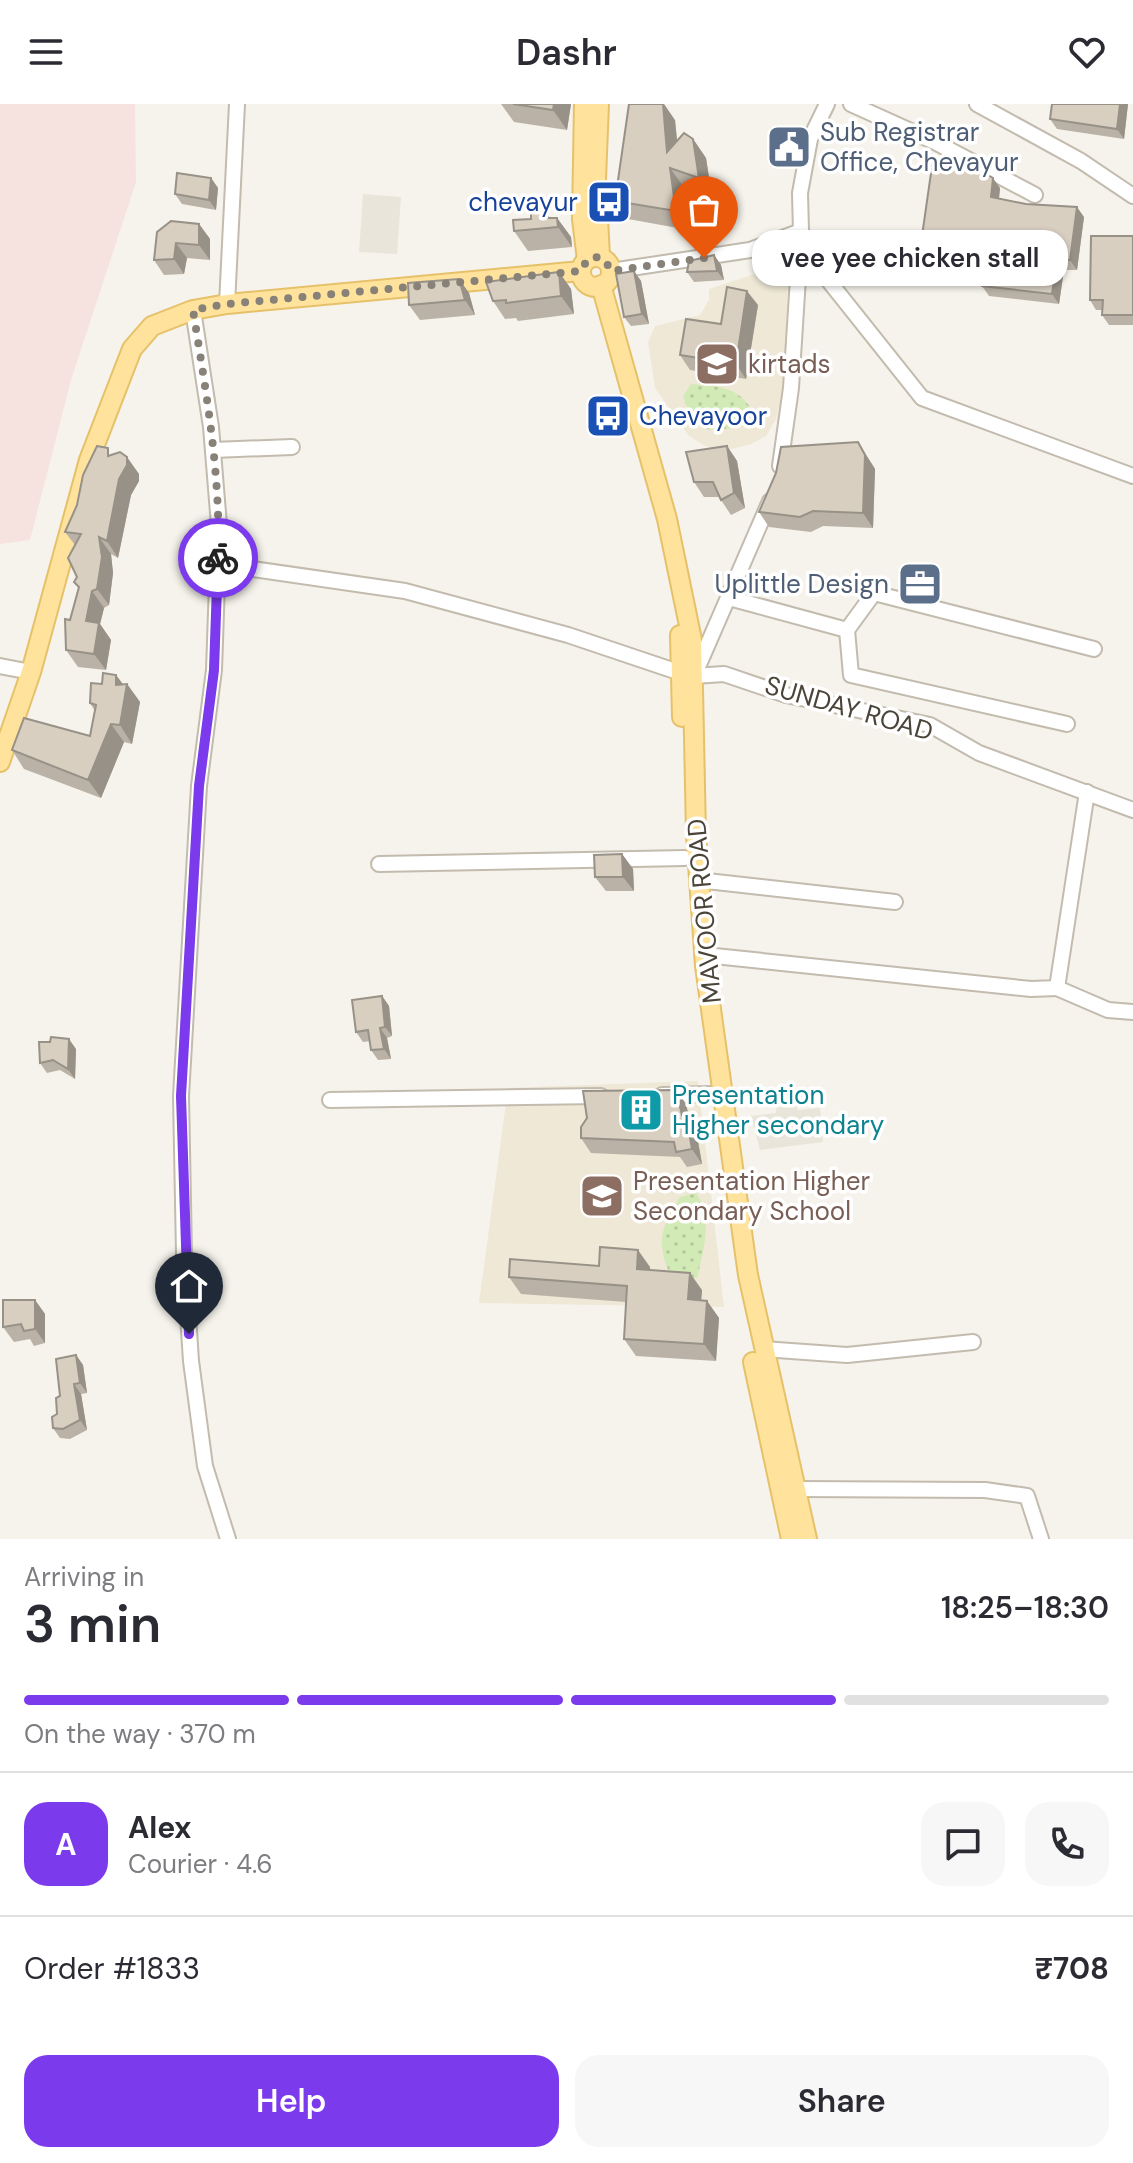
<!DOCTYPE html>
<meta charset="utf-8">
<style>
body{margin:0;font-family:"DM Sans",sans-serif;background:#f7f7f7;color:#2b2b33;height:100vh;display:flex;flex-direction:column;font-size:30px;white-space:nowrap}
*{box-sizing:border-box;margin:0}
p{font-size:26px;color:#7c7c81}
.icon{flex:none;width:44px;height:44px;fill:none;stroke:currentColor;stroke-width:2;stroke-linecap:round;stroke-linejoin:round}
.map{position:relative;height:1435px;overflow:hidden}
.panel{display:flex;flex-direction:column;background:#fff;flex:1}
.panel>*{flex:none}
.pin{position:absolute;display:grid;place-items:center;width:68px;height:68px;color:#fff;margin:-82px -34px;border-radius:50% 50% 50% 0;rotate:-45deg;box-shadow:0 0 8px #0007}
.pin .icon{rotate:45deg}
.courier{position:absolute;display:grid;place-items:center;width:80px;height:80px;margin:-40px;border:6px solid #7c3aed;border-radius:50%;background:#fff;color:#222;box-shadow:0 2px 10px #0007}
.bubble{position:absolute;height:56px;border-radius:24px;background:#fff;box-shadow:0 2px 6px #0004;font-size:26px;font-weight:600;line-height:56px;text-align:center}
.headline em{font-style:normal;font-weight:600}
.headline div{display:flex;flex-direction:column-reverse}
.headline{display:flex;align-items:center;justify-content:space-between;height:136px;padding:0 24px}
h1{font-size:52px;font-weight:600;line-height:60px}
.bar{display:grid;grid-template-columns:repeat(4,1fr);gap:12px 8px;align-content:center;height:96px;padding:0 24px}
.bar i{height:10px;border-radius:6px;background:#e1e1e2}
.bar .active{background:#7c3aed}
.bar p{grid-column:span 4}
.line{display:flex;align-items:center;gap:20px;padding:0 24px;border-top:2px solid #e1e1e2}
.line div{flex:1}
.round{display:grid;place-items:center;flex:none;width:84px;height:84px;border-radius:24px;background:#f7f7f7}
.button{display:flex;gap:16px;margin-top:auto;padding:16px 24px}
.button a{flex:1;height:92px;border-radius:24px;background:#7c3aed;color:#fff;font-size:32px;font-weight:600;line-height:92px;text-align:center}
.button a+a{background:#f7f7f7;color:#2b2b33}
header{display:flex;justify-content:space-between;align-items:center;height:104px;padding:0 24px;background:#fff;font-size:36px;font-weight:600}
.map>svg:first-child{display:block}
.residential{fill:#eae5da}
.education{fill:#efe8d6}
.medical{fill:#f6e3e0}
.park{fill:url(#park-dots)}
.lines{fill:none;stroke-linecap:round;stroke-linejoin:round}
.minor-casing{stroke:#c2bbae;stroke-width:18}
.major-casing{stroke:#e6c16a;stroke-width:22}
.minor{stroke:#fff;stroke-width:14}
.major{stroke:#ffe39c;stroke-width:18}
.wall{fill:#bab2a6}
.shaded-wall{fill:#979187}
.building{fill:#d8cfc1;stroke:#979187;stroke-width:2}
.done{stroke:#878178;stroke-width:8;stroke-dasharray:0 14.4}
.route{stroke:#7c3aed;stroke-width:10}
.labels{text-anchor:middle;stroke-width:7;stroke-linejoin:round;paint-order:stroke}
.service-label{font-size:26px;fill:#4e5e75;stroke:#fff;text-anchor:start}
.transit-label{font-size:26px;fill:#164399;stroke:#fff;text-anchor:end}
.education-label{font-size:26px;fill:#785e54;stroke:#fff;text-anchor:start}
.street-label{font-size:26px;fill:#4b4439;stroke:#fff}
.culture-label{font-size:26px;fill:#0d838f;stroke:#fff;text-anchor:start}
</style>
<header><svg class="icon" aria-label="menu" viewBox="0 0 24 24"><path d="M4 6h16M4 12h16M4 18h16"/></svg>Dashr<svg class="icon" aria-label="heart" viewBox="0 0 24 24"><path d="M12 20l-8-8c-3-5 5-10 8-4 3-6 11-1 8 4z"/></svg></header>
<div class="map">
<svg width="1133" height="1435" viewBox="0 0 1133 1435">
<defs>
<pattern id="park-dots" width="8" height="8" patternUnits="userSpaceOnUse" patternTransform="scale(2)"><rect width="8" height="8" fill="#d2eab5"/><path d="M2 2h.1M6 6h.1" fill="none" stroke="#b6ca9c" stroke-width="1.8" stroke-linecap="round"/></pattern>
</defs>
<rect width="100%" height="100%" fill="#f6f3ec"/>
<!-- residential -->
<g class="residential">
<path d="M363,90L401,93L397,150L359,148Z"/>
<path d="M793,994L798,1006L820,1004L823,1038L760,1046L751,1012L776,1009V1002Z"/>
</g>
<!-- education -->
<g class="education">
<path d="M758,169L771,170L788,177L784,285L776,315L766,332L751,340L728,346L705,342L689,332L655,284L648,238L655,222L700,211L709,196V185Z"/>
<path d="M698,977L724,1203L479,1199L508,984Z"/>
</g>
<!-- medical -->
<path class="medical" d="M0,0H135L136,78L71,276L30,436L0,440Z"/>
<!-- park -->
<g class="park">
<path d="M691,280C719,283 736,281 753,307L742,322C706,329 695,330 683,292Z"/>
<path d="M696,1089C713,1113 704,1146 697,1174L671,1173C656,1138 660,1125 680,1093Z"/>
</g>
<g class="lines">
<!-- minor casing -->
<g class="minor-casing">
<g id="minor">
<path d="M851,0L935,38L1035,91"/>
<path d="M977,0L1081,57L1133,92"/>
<path d="M611,167L750,146L801,127L804,154L820,166L922,294L1133,372"/>
<path d="M227,200L237,0"/>
<path d="M193,206L211,323L219,421L214,566L199,682L181,992L184,1150L191,1257L205,1362L228,1435"/>
<path d="M213,346L292,343"/>
<path d="M780,362L791,284L801,127L800,89L810,35L827,0"/>
<path d="M770,397L694,572L724,570L786,591L930,621L979,649L1133,706"/>
<path d="M218,460L405,487L568,531L681,569"/>
<path d="M729,494L847,526L874,489L1094,545"/>
<path d="M847,526L851,571L1067,620"/>
<path d="M0,562L31,568"/>
<path d="M379,760L685,754"/>
<path d="M698,776L895,798"/>
<path d="M705,851L1031,885L1057,884L1087,688"/>
<path d="M1057,884L1108,906L1133,908"/>
<path d="M662,991L714,990"/>
<path d="M330,996L601,992"/>
<path d="M763,1245L847,1251L973,1238"/>
<path d="M795,1385L985,1386L1027,1392L1041,1435"/>
</g>
</g>
<!-- major casing -->
<g class="major-casing">
<g id="major">
<path d="M584,0L582,115L587,156"/>
<path d="M599,0L596,75L600,153"/>
<circle cx="596" cy="168" r="15"/>
<path d="M601,181L667,415L692,536L696,731L705,862L748,1171L807,1435"/>
<path d="M680,531L682,613"/>
<path d="M0,658L31,568L89,356L132,245L152,222L193,206L227,200L581,167"/>
<path d="M753,1258L791,1435"/>
</g>
</g>
<!-- minor -->
<use href="#minor" class="minor"/>
<!-- major -->
<use href="#major" class="major"/>
</g>
<!-- wall -->
<g class="wall">
<path d="M501,0H571L567,26L514,18Z"/>
<path d="M1052,0H1128L1124,35L1057,25L1050,15Z"/>
<path d="M675,16L677,37L693,35L706,54L712,93L683,82L689,126L628,115L615,97Z"/>
<path d="M961,57L967,66L1000,84L999,95L1084,113L1077,166H1064L1059,200L989,192L982,182L980,164L926,163L919,153Z"/>
<path d="M211,74L218,84L216,106L182,100L175,90Z"/>
<path d="M543,104L550,114H557L571,133L572,143L528,147L514,127Z"/>
<path d="M706,109L713,119L716,134L699,139L692,129Z"/>
<path d="M199,120L210,135V156L187,154L184,170L164,171L154,156Z"/>
<path d="M1133,132V221H1109L1102,211V206H1096L1090,196Z"/>
<path d="M714,151L721,161L724,176L694,178L687,168Z"/>
<path d="M634,167L641,177L649,220L631,222L624,213Z"/>
<path d="M559,168L571,185L574,210L518,217L516,214L505,215L493,197Z"/>
<path d="M459,175L469,189L475,211L420,216L409,201Z"/>
<path d="M758,201L746,275L690,266L680,251L721,220Z"/>
<path d="M858,338L875,365L873,424L823,422L811,428L769,423L759,408Z"/>
<path d="M727,342L737,357L745,404L731,411L719,393H704L694,378Z"/>
<path d="M112,351L139,370V377L131,391L118,454L111,450L113,469L109,501L104,504L100,520L111,536L106,566L78,563L66,546L70,516L79,485L74,478L77,473L75,441L65,428Z"/>
<path d="M116,571L123,580H127L140,598L132,640L124,638L101,694L24,665L12,646L90,632L95,607L90,599L102,580Z"/>
<path d="M622,750L633,765L634,787H606L595,773Z"/>
<path d="M382,892L389,902L392,932L387,934L391,955L378,956L371,946L370,937L363,938L356,928Z"/>
<path d="M76,945L75,975L60,966L47,969L40,959Z"/>
<path d="M676,986L686,1000L690,1018L696,1026L702,1060L687,1063L680,1053L591,1049L581,1034Z"/>
<path d="M599,1162L650,1163V1166L702,1186L701,1196L707,1197L719,1214L716,1257L636,1252L624,1235L626,1198L521,1190L509,1173Z"/>
<path d="M35,1196L45,1210V1239L34,1242L30,1235L14,1238L3,1223Z"/>
<path d="M76,1251L83,1261L87,1289L81,1290L87,1326L70,1335L60,1334L53,1324L57,1310L60,1292Z"/>
</g>
<!-- shaded-wall -->
<g class="shaded-wall">
<path d="M554,0H571L567,26L553,6Z"/>
<path d="M663,0H664L675,16L680,66L667,48Z"/>
<path d="M1120,0H1128L1124,35L1117,25Z"/>
<path d="M693,35L706,54L712,93L699,74Z"/>
<path d="M670,64L683,82L689,126L676,107Z"/>
<path d="M211,74L218,84L216,106L209,96Z"/>
<path d="M993,74L1000,84L998,103L991,93Z"/>
<path d="M1077,103L1084,113L1077,166L1070,156Z"/>
<path d="M543,104L556,123L543,114Z"/>
<path d="M706,109L713,119L716,134L709,124Z"/>
<path d="M557,114L571,133L572,143L558,123Z"/>
<path d="M199,120L210,135V156L199,141Z"/>
<path d="M176,139L187,154L184,170L174,155Z"/>
<path d="M714,151L721,161L724,176L717,167Z"/>
<path d="M1057,156L1064,166L1059,200L1052,190Z"/>
<path d="M634,167L641,177L649,220L642,210Z"/>
<path d="M559,168L571,185L574,210L561,192Z"/>
<path d="M459,175L469,189L475,211L465,196Z"/>
<path d="M747,187L758,201L746,275L736,260Z"/>
<path d="M858,338L875,365L873,424L863,409Z"/>
<path d="M727,342L737,357L745,404L734,389Z"/>
<path d="M127,353L139,370V377L131,391L118,454L107,437L119,375Z"/>
<path d="M99,433L111,450L113,469L109,501L97,485Z"/>
<path d="M92,487L104,504L100,520L111,536L106,566L94,550L86,517Z"/>
<path d="M116,571L126,585L127,580L140,598L132,640L120,621L116,581Z"/>
<path d="M111,620L124,638L101,694L88,676Z"/>
<path d="M622,750L633,765L634,787L623,773Z"/>
<path d="M382,892L389,902L392,932L385,923Z"/>
<path d="M380,924L387,934L391,955L384,945Z"/>
<path d="M69,935L76,945L75,975L68,965Z"/>
<path d="M676,986L686,1000L690,1018L696,1026L702,1060L692,1045Z"/>
<path d="M638,1146L650,1163L649,1182L637,1165Z"/>
<path d="M690,1169L702,1186L700,1212L688,1195Z"/>
<path d="M35,1196L45,1210V1239L35,1225Z"/>
<path d="M707,1197L719,1214L716,1257L704,1240Z"/>
<path d="M76,1251L83,1261L87,1289L80,1279Z"/>
<path d="M74,1280L81,1290L87,1326L80,1316Z"/>
</g>
<!-- building -->
<g class="building">
<path d="M513,0H554L553,6Z"/>
<path d="M629,0H663L667,48L684,29L693,35L699,74L670,64L676,107L615,97Z"/>
<path d="M1052,0H1120L1117,25L1050,15Z"/>
<path d="M933,55L961,57V65L981,67L993,74L991,93L1026,100L1077,103L1070,156H1057L1052,190L982,182L978,154L919,153Z"/>
<path d="M177,69L211,74L209,96L175,90Z"/>
<path d="M543,104V114H557L558,123L514,127L513,116L531,115V106Z"/>
<path d="M706,109L709,124L692,129L689,116Z"/>
<path d="M171,117L199,120V141L176,139L174,155L154,156L157,128Z"/>
<path d="M1091,132H1133V211H1102L1103,196H1090Z"/>
<path d="M714,151L717,167L687,168L689,157Z"/>
<path d="M634,167L642,210L624,213L616,170Z"/>
<path d="M559,168L561,192L506,199V196L493,197L486,178Z"/>
<path d="M459,175L465,196L409,201L408,179Z"/>
<path d="M727,183L747,187L736,260L680,251L686,215L721,220Z"/>
<path d="M858,338L865,351L863,409L813,407L800,413L759,408L776,369L781,343Z"/>
<path d="M97,342L108,344V352L120,348L127,353V361L119,375L107,437L99,433L102,453L97,485L92,487L86,517L99,519L94,550L66,546L65,515L70,516L79,483L74,478L77,473L68,454L81,430L65,428L77,401L83,371Z"/>
<path d="M727,342L734,389L721,396L713,378H694L686,348Z"/>
<path d="M103,569L116,571V581L127,580L120,621L111,620L88,676L12,646L24,614L90,632L96,601L90,599L91,579L102,580Z"/>
<path d="M622,750L623,773H595L594,751Z"/>
<path d="M382,892L385,923L380,924L384,945L371,946L368,926L356,928L352,896Z"/>
<path d="M51,933L69,935L68,965L53,956L40,959L39,938H50Z"/>
<path d="M676,986L682,1011H686L692,1045L676,1048L674,1038L581,1034V1023L587,1014L583,987Z"/>
<path d="M600,1143L638,1146L637,1165L690,1169L688,1195L707,1197L704,1240L624,1235L627,1182L509,1173L510,1155L599,1162Z"/>
<path d="M3,1196H35V1225L24,1227L21,1220L3,1223Z"/>
<path d="M76,1251L80,1279L74,1280L80,1316L63,1325L53,1324L52,1313L57,1310L56,1294L60,1292L56,1255Z"/>
</g>
<g class="lines">
<!-- done -->
<path class="done" d="M218,454C221,371 206,288 193,206L227,200L581,167L587,156L596,153L605,156L611,167L704,154"/>
<!-- route -->
<path class="route" d="M189,1230L181,992L199,682L214,566L218,454"/>
</g>
<!-- icons -->
<defs>
<g id="civic-square" transform="scale(2.3)"><rect x="-9" y="-9" width="18" height="18" rx="4" fill="#5c6f8a" stroke="#fff"/><path d="M-.6-6.5H3V-4.5H.6V-3L4-1V1h2V6H-6V1h2V-1L-.6-3ZM-1.2 2.5V6h2.4V2.5Z" fill="#fff"/></g>
<g id="bus-square" transform="scale(2.3)"><rect x="-9" y="-9" width="18" height="18" rx="4" fill="#1a4fb4" stroke="#fff"/><path d="M-5-6H5V4H4V6H2V4H-2V6H-4V4H-5ZM-3.5-4V0h7V-4ZM-3.5 1.2v1.5H-2V1.2ZM2 1.2v1.5H3.5V1.2Z" fill="#fff"/></g>
<g id="school-square" transform="scale(2.3)"><rect x="-9" y="-9" width="18" height="18" rx="4" fill="#8d6e63" stroke="#fff"/><path d="M0-5L7-2L0 1L-7-2ZM-4 1L0 2.5L4 1V4Q0 6-4 4Z" fill="#fff"/></g>
<g id="office-square" transform="scale(2.3)"><rect x="-9" y="-9" width="18" height="18" rx="4" fill="#5c6f8a" stroke="#fff"/><path d="M-6-3h4V-5.5h4V-3h4V5H-6ZM-1-4.5V-3h2v-1.5ZM-6 0V1H6V0Z" fill="#fff"/></g>
<g id="building-square" transform="scale(2.3)"><rect x="-9" y="-9" width="18" height="18" rx="4" fill="#0f9aa8" stroke="#fff"/><path d="M-4-6H4V6H1V3H-1V6H-4ZM-2.5-4.3h1.7v1.8h-1.7ZM.8-4.3h1.7v1.8H.8ZM-2.5-1h1.7V.8h-1.7ZM.8-1h1.7V.8H.8Z" fill="#fff"/></g>
</defs>
<g fill-rule="evenodd">
<use href="#civic-square" x="789" y="43"/>
<use href="#bus-square" x="609" y="98"/>
<use href="#school-square" x="717" y="260"/>
<use href="#bus-square" x="608" y="312"/>
<use href="#office-square" x="920" y="480"/>
<use href="#building-square" x="641" y="1006"/>
<use href="#school-square" x="602" y="1092"/>
</g>
<g class="labels">
<!-- service labels -->
<g class="service-label">
<text x="820" y="37">Sub Registrar<tspan x="820" dy="30">Office, Chevayur</tspan></text>
<text x="889" y="489" text-anchor="end">Uplittle Design</text>
</g>
<!-- transit labels -->
<g class="transit-label">
<text x="578" y="107">chevayur</text>
<text x="639" y="321" text-anchor="start">Chevayoor</text>
</g>
<!-- education labels -->
<g class="education-label">
<text x="748" y="269">kirtads</text>
<text x="633" y="1086">Presentation Higher<tspan x="633" dy="30">Secondary School</tspan></text>
</g>
<!-- street labels -->
<g class="street-label">
<text transform="translate(849 604) rotate(16)" y="9">SUNDAY ROAD</text>
<text transform="translate(704 807) rotate(-95)" y="9">MAVOOR ROAD</text>
</g>
<!-- culture labels -->
<g class="culture-label">
<text x="672" y="1000">Presentation<tspan x="672" dy="30">Higher secondary</tspan></text>
</g>
</g>
</svg>
<div class="pin" style="left:704px;top:154px;background:#ea580c"><svg class="icon" aria-label="bag" viewBox="0 0 24 24"><path d="M5 8h14l-1 12H6zM9 8a3 3 0 0 1 6 0"/></svg></div>
<div class="pin" style="left:189px;top:1230px;background:#1f2937"><svg class="icon" aria-label="home" viewBox="0 0 24 24"><path d="M3 11l9-7 9 7M6 9v11h12V9"/></svg></div>
<div class="courier" style="left:218px;top:454px"><svg class="icon" aria-label="bike" viewBox="0 0 24 24"><circle cx="6" cy="16" r="4"/><circle cx="18" cy="16" r="4"/><path d="M6 16l4-8h5l3 8M10 8l3 8H6M13 5h3"/></svg></div>
<div class="bubble" style="left:752px;top:126px;width:316px">vee yee chicken stall</div>
</div>
<section class="panel">
<div class="headline"><div><h1>3 min</h1><p>Arriving in</p></div><em>18:25–18:30</em></div>
<div class="bar"><i class="active"></i><i class="active"></i><i class="active"></i><i></i><p>On the way · 370 m</p></div>
<div class="line" style="height:144px"><b class="round" style="background:#7c3aed;color:#fff">A</b><div><b>Alex</b><p>Courier · 4.6</p></div><a class="round"><svg class="icon" aria-label="chat" viewBox="0 0 24 24"><path d="M4 5h16v11H9l-5 4z"/></svg></a><a class="round"><svg class="icon" aria-label="phone" viewBox="0 0 24 24"><path d="M5 4h4l2 5-3 2q2 4 5 5l2-3 5 2v4C11 20 4 13 5 4z"/></svg></a></div>
<div class="line" style="height:104px"><div>Order #1833</div><b>₹708</b></div>
<div class="button"><a>Help</a><a>Share</a></div>
</section>
